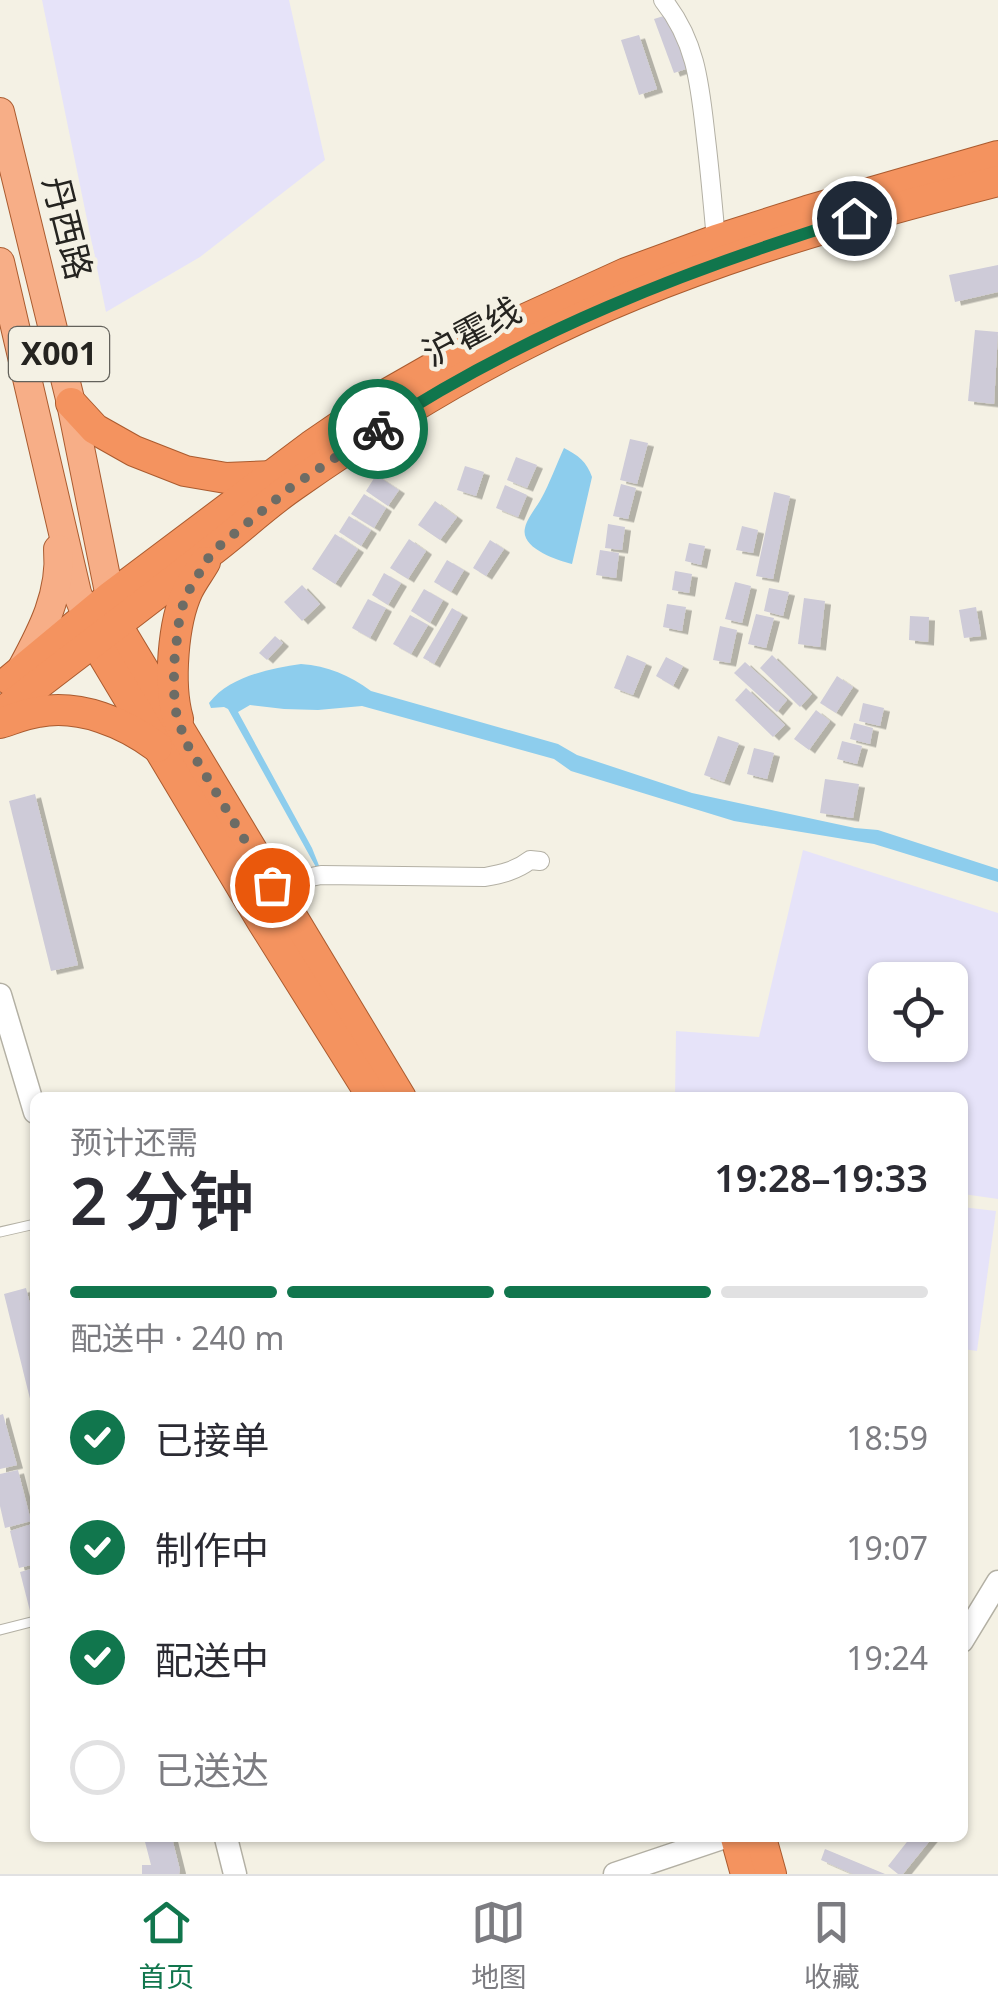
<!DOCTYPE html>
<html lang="zh">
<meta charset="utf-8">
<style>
body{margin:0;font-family:"Noto Sans","Noto Sans SC",sans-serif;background:#f7f7f7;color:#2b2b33;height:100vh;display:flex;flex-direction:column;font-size:38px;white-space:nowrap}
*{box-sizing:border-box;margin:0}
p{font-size:32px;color:#7c7c81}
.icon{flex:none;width:55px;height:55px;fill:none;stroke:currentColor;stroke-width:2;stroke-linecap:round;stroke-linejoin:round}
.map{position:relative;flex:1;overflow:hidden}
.details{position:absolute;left:30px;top:1092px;width:938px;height:750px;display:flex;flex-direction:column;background:#fff;border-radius:15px;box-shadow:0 2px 8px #0004}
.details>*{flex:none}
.tools{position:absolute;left:868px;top:962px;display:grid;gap:20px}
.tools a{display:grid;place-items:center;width:100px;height:100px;border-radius:15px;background:#fff;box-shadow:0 2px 8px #0004;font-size:50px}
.pin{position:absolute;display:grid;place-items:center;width:85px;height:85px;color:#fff;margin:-42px;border:5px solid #fff;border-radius:50%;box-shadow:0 2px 10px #0007}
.courier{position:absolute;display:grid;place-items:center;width:100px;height:100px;margin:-50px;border:8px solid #11764d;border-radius:50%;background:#fff;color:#222;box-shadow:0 2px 12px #0007}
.headline em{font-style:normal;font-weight:600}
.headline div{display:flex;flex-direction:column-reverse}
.headline{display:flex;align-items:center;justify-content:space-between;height:170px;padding:0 40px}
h1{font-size:65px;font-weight:600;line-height:75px}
.bar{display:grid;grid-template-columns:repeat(4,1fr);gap:15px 10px;align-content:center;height:120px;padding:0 40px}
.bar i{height:12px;border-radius:8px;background:#e1e1e2}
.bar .selected{background:#11764d}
.bar p{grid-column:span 4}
ol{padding:0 40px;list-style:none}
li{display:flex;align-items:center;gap:30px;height:110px}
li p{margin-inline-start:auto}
li .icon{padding:10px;border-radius:50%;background:#11764d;color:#fff;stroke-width:4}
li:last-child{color:#7c7c81}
li i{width:55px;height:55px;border:5px solid #e1e1e2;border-radius:50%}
.menu{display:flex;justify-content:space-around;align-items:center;height:140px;border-top:2px solid #e1e1e2;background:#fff;font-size:28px;color:#7c7c81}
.menu a{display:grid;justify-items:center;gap:5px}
.menu .selected{color:#11764d}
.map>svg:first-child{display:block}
.industrial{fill:#e6e3f9;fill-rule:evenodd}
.water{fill:#8dcded}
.building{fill:#cecbd8;filter:url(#shadow)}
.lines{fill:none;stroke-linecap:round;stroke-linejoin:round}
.service-casing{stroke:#b3b0a4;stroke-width:11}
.minor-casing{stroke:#b3b0a4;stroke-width:20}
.tertiary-casing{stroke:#b3b0a4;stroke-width:25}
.primary-casing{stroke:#aa5b2f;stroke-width:30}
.trunk-casing{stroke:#aa5b2f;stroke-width:32}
.service{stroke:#fff;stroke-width:9}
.minor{stroke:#fff;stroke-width:18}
.tertiary{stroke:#fff;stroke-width:22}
.primary{stroke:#f7ae87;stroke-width:28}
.trunk{stroke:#f4935f;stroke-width:30}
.done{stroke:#6d6c65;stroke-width:10;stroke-dasharray:0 18}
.route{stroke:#11764d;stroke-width:12}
.labels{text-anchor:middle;stroke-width:9;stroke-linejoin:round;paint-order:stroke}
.shield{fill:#f4f1e4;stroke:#63625b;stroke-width:2.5}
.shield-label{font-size:32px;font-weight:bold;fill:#252420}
.street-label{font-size:35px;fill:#252420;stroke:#f4f1e4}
</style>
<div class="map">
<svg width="998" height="1874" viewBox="0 0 998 1874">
<defs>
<filter id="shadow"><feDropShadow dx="6" dy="3.5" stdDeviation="0" flood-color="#0004"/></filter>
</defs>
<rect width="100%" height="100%" fill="#f4f1e4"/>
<!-- industrial -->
<g class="industrial">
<path d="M42,0H289L325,160L200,257L106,312Z"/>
<path d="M803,850L998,913V1199L963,1194L962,1098L675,1097L676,1031L759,1037ZM950,980V1045H885V980Z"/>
<path d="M962,1207L996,1211L977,1351L963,1349Z"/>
</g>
<!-- water -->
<g class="water">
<path d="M564,448C578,455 587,462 592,477L572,564C557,560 520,548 525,528C527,518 536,508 541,499C550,483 556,465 564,448Z"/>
<path d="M301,664C328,666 349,675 371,691L558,744L577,755L692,793L855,828L878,830L998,869V882L874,844L734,821L571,771L554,759L362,706L318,710L284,709L250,705L238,712L312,848L320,868L317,869L228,709L224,707L211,708L209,703C230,676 269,669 301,664Z"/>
</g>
<!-- building -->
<g class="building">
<path d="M670,14L689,68L674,73L654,19Z"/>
<path d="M639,35L657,89L639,95L621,40Z"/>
<path d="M998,265V292L955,302L949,275Z"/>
<path d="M975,330L998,332L994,404L968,401Z"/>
<path d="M630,439L648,443L637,484L620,480Z"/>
<path d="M516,457L537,465L527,488L507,480Z"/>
<path d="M465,466L484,472L476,496L457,490Z"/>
<path d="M376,475L399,490L388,506L366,491Z"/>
<path d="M621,484L636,488L628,519L613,516Z"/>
<path d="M505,485L527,495L518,517L496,508Z"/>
<path d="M774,492L790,496L773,579L756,576Z"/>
<path d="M364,494L386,508L374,528L351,514Z"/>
<path d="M435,501L457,517L440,540L418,525Z"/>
<path d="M349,516L371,530L361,546L339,532Z"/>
<path d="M608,524L625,527L622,550L605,548Z"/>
<path d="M742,526L758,530L753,553L736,550Z"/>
<path d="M335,534L358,549L335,584L312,569Z"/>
<path d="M409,539L426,551L408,579L390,568Z"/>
<path d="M490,540L504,549L486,576L473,568Z"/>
<path d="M689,543L705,546L701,565L685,561Z"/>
<path d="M600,550L619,553L616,578L596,575Z"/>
<path d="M447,560L464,570L451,592L434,582Z"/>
<path d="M675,571L692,574L689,593L672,590Z"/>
<path d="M384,573L401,583L388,605L372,595Z"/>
<path d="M735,582L751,586L742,623L725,619Z"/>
<path d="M302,585L320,604L302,621L284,602Z"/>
<path d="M769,588L789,592L783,616L764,611Z"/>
<path d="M424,589L443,600L430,623L411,611Z"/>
<path d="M804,598L825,601L820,647L798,644Z"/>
<path d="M368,599L386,608L370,638L352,628Z"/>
<path d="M667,604L686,607L682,631L663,627Z"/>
<path d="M976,607L981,636L964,638L959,610Z"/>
<path d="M452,608L462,614L434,664L423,658Z"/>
<path d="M756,614L774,618L766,648L748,644Z"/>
<path d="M410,615L428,625L411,654L393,644Z"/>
<path d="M910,616L929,617L928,642L909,640Z"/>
<path d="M720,626L737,630L730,663L713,660Z"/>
<path d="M275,636L283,643L267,660L259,653Z"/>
<path d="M627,655L646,663L633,695L614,688Z"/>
<path d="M772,655L812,694L800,707L760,668Z"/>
<path d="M666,657L683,666L673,686L656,676Z"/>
<path d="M745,662L787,700L777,712L734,673Z"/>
<path d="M837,676L853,687L836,713L820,703Z"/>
<path d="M746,688L785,725L773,737L735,700Z"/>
<path d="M863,703L884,708L880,726L859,721Z"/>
<path d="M816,710L830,721L809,750L794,739Z"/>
<path d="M854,723L873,728L870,744L850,739Z"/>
<path d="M718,736L739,743L724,782L704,775Z"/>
<path d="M842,741L862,746L857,764L837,759Z"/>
<path d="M754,748L774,753L767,779L747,774Z"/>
<path d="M825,779L859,784L853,818L820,813Z"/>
<path d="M35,794L78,965L51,971L9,801Z"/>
<path d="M26,1288L35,1323L34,1415L4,1294Z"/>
<path d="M3,1414L17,1465L0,1469V1415Z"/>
<path d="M18,1470L31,1521L5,1528L0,1506V1474Z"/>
<path d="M32,1524L35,1537V1564L19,1568L10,1531Z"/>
<path d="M35,1568V1610L30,1611L20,1572Z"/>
<path d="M144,1838H172L180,1870L179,1874H142V1865H151Z"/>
<path d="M910,1838H932L903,1874H898L888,1866Z"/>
<path d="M825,1849L885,1874H853L821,1860Z"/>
</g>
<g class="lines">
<!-- service casing -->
<g class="service-casing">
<g id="service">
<path d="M0,1232L35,1224"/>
<path d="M0,1630L35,1621"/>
</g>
</g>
<!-- minor casing -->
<g class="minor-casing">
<g id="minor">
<path d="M663,0C697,42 700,87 706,139C710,172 713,206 716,240"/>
<path d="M272,885L321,875L485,877C501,874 516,871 530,860L540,861"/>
</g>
</g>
<!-- tertiary casing -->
<g class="tertiary-casing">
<g id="tertiary">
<path d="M0,995L35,1112"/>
<path d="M962,1641L998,1582"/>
<path d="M226,1838L235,1874"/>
<path d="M615,1874L722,1838"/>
</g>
</g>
<!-- primary casing -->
<g class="primary-casing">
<g id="primary">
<path d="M0,112L71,403L110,597"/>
<path d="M0,262L77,593L87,617"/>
<path d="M22,668C42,631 62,593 58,549"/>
</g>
</g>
<!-- trunk casing -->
<g class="trunk-casing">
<g id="trunk">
<path d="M71,403L95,429L134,451L185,471L226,478L273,476"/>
<path d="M111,605L116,624L401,1098"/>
<path d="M88,620L94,640L262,921L373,1098"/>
<path d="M10,680L110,597L311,446L387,394L492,334L626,273L716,240L807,211L998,156"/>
<path d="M0,714C70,659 141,607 210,552C238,531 264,506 293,486C367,434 445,385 526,344C675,268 837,222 998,181"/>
<path d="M178,719C168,684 173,622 188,590C193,580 200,571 205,562"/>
<path d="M0,723C13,719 25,714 38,712C80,704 125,723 157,747"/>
<path d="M736,1838L746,1874"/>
<path d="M761,1838L771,1874"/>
</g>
</g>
<!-- service -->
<use href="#service" class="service"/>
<!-- minor -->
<use href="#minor" class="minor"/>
<!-- tertiary -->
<use href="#tertiary" class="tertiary"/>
<!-- primary -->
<use href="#primary" class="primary"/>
<!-- trunk -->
<use href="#trunk" class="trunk"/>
</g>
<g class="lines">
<!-- done -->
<path class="done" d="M272,885L185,741L176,712L174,692V664L180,613L188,592L212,552L290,488L378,429"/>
<!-- route -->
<path class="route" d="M378,429C526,332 686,270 854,218"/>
</g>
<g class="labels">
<!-- shield labels -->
<rect class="shield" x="9" y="327" width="100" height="54" rx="8"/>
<g class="shield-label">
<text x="59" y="365">X001</text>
</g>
<!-- street labels -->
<g class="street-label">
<text transform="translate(67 228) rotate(76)" y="12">丹西路</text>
<text transform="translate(472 332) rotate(-28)" y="12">沪霍线</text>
</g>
</g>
</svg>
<div class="tools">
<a><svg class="icon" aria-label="locate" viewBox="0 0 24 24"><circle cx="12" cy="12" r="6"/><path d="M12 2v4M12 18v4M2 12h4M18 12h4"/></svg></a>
</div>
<div class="pin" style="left:272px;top:885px;background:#ea580c"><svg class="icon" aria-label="bag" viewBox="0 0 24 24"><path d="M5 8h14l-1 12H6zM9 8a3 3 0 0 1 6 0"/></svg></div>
<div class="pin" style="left:854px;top:218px;background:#1f2937"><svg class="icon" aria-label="home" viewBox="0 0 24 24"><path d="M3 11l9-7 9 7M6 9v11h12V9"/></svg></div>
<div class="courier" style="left:378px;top:429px"><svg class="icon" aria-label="bike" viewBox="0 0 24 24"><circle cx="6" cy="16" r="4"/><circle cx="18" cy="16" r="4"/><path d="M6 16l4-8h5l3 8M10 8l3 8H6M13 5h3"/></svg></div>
<section class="details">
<div class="headline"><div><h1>2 分钟</h1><p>预计还需</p></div><em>19:28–19:33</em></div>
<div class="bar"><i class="selected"></i><i class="selected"></i><i class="selected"></i><i></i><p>配送中 · 240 m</p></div>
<ol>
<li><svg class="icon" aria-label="check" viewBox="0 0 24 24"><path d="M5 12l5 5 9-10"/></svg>已接单<p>18:59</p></li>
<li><svg class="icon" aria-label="check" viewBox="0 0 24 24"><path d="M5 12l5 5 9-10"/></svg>制作中<p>19:07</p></li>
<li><svg class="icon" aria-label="check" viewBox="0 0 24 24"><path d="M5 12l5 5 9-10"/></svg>配送中<p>19:24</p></li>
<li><i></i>已送达</li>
</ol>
</section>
</div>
<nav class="menu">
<a class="selected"><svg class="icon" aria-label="home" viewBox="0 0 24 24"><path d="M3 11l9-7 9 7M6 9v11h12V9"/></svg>首页</a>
<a><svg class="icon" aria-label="map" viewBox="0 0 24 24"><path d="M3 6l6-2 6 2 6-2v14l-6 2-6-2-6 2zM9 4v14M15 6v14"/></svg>地图</a>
<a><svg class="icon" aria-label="saved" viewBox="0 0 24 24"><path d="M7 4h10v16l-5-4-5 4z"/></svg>收藏</a>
</nav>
